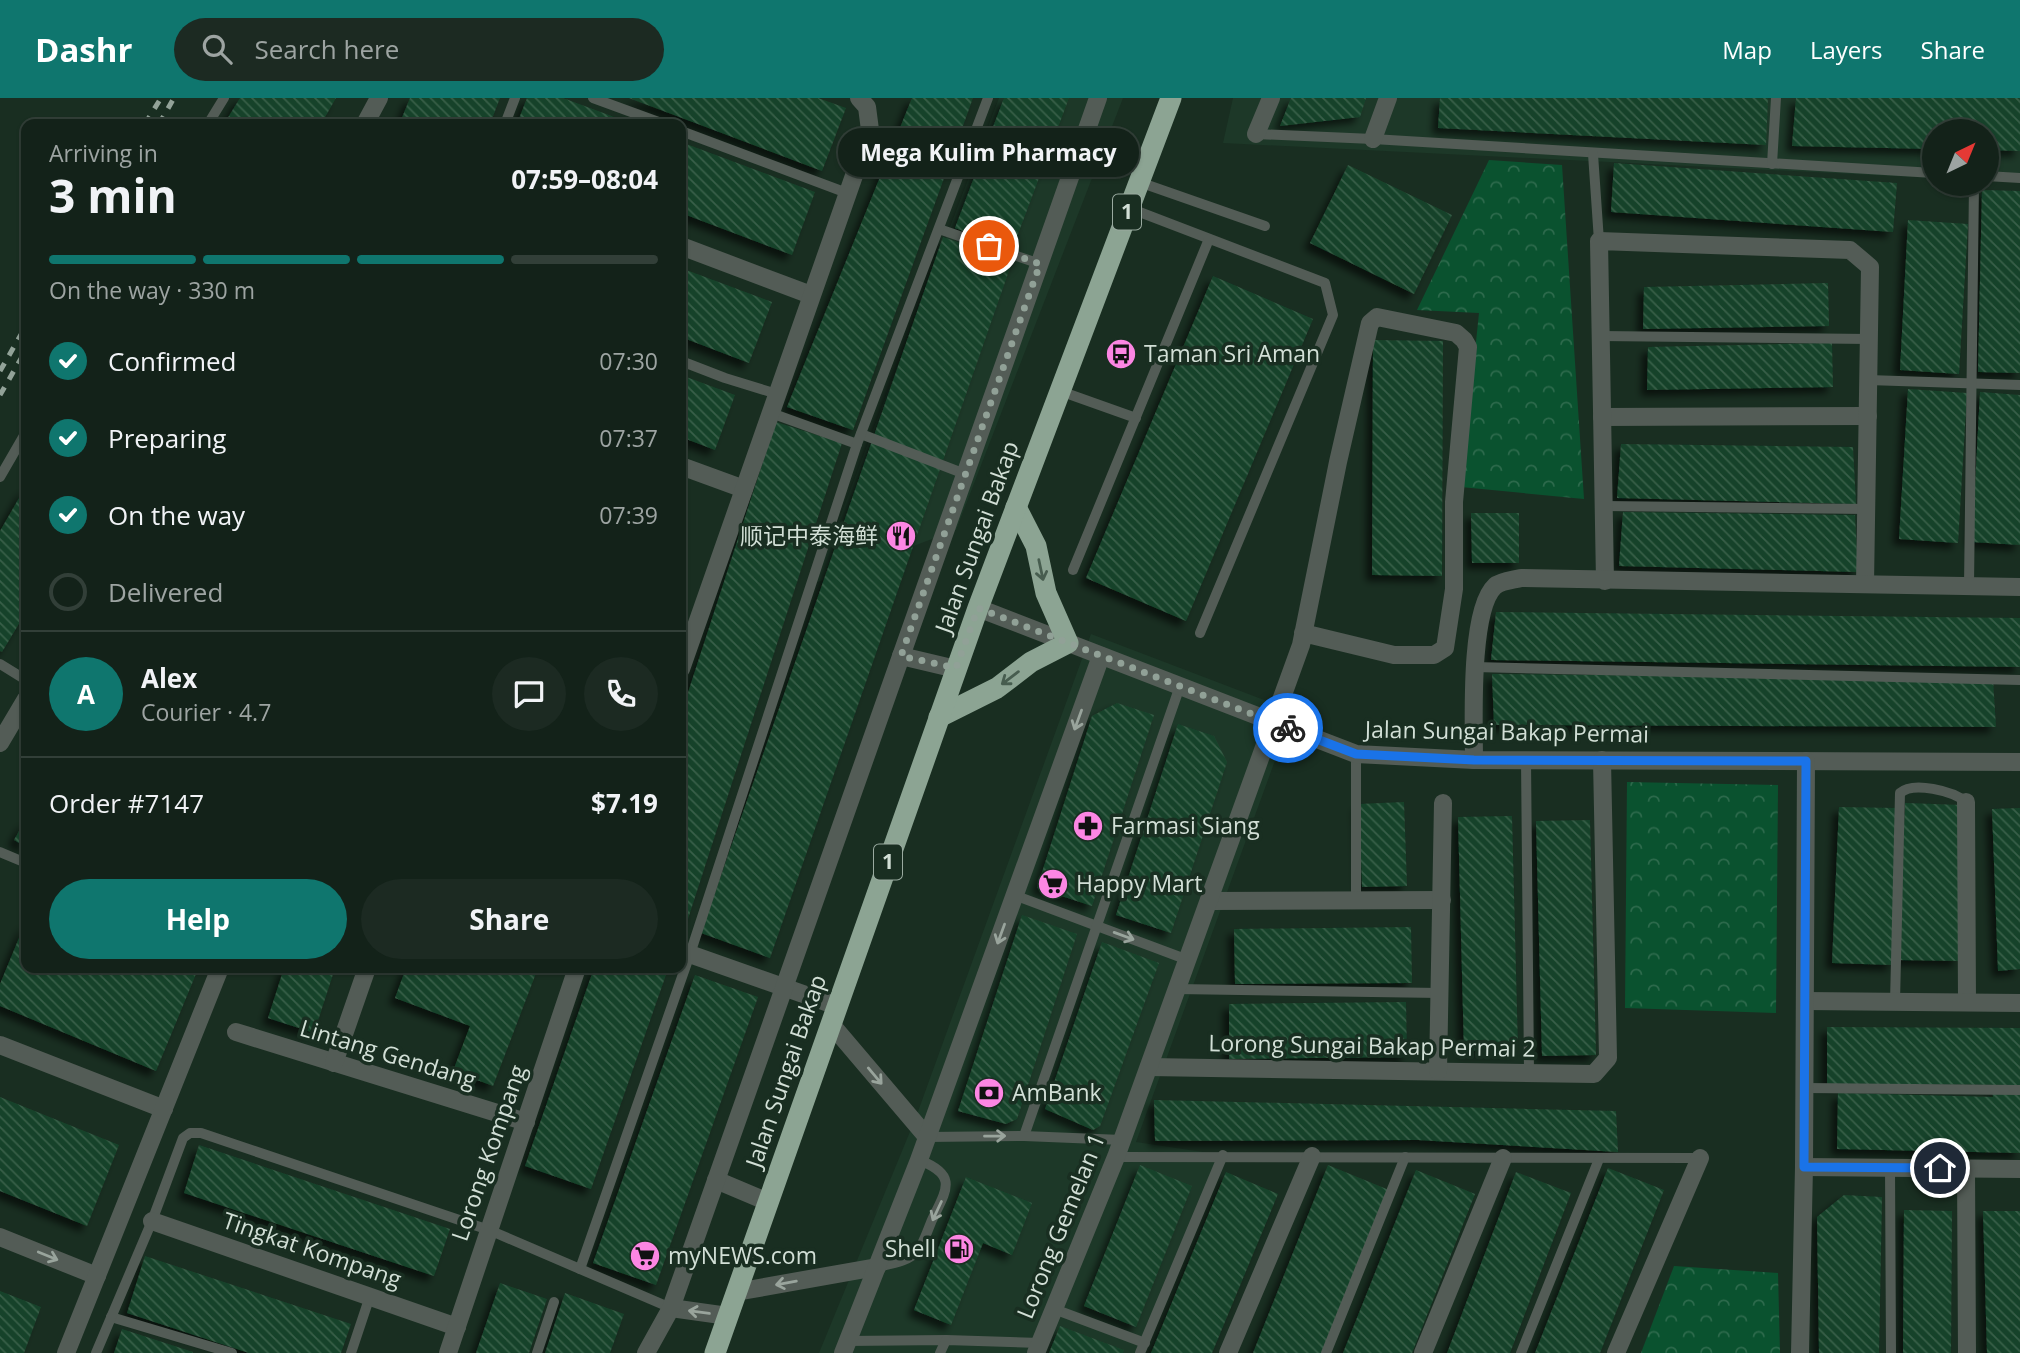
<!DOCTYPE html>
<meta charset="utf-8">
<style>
body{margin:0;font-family:"Open Sans","Noto Sans SC",sans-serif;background:#1c2a22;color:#f1f3f6;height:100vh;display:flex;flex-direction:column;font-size:26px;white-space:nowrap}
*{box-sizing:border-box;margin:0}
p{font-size:23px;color:#9da4a2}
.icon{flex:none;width:38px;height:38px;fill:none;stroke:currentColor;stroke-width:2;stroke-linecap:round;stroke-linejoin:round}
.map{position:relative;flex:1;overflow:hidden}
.details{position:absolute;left:21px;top:21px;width:665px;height:854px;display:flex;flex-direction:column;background:#132219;border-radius:14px;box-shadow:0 2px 5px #0004,0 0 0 2px #323f38}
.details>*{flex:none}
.needle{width:46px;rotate:43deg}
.tools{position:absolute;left:1922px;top:21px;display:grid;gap:14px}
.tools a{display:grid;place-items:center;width:77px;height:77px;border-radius:50%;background:#132219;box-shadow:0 2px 5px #0004,0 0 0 2px #323f38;font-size:35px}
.pin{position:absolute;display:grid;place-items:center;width:60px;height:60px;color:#fff;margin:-30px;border:4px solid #fff;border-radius:50%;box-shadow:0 2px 7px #0007}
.courier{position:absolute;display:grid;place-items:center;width:70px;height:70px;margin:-35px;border:5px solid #1a73e8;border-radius:50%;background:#fff;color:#222;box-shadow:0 2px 9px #0007}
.bubble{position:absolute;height:49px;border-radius:24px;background:#132219;box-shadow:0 2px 5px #0004,0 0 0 2px #323f38;font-size:23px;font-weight:700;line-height:49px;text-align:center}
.summary em{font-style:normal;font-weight:700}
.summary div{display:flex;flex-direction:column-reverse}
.summary{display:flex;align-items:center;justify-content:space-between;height:119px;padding:0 28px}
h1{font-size:46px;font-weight:700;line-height:52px}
.bar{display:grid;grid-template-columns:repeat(4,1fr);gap:10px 7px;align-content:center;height:84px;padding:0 28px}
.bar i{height:9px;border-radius:5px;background:#323f38}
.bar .active{background:#0f766e}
.bar p{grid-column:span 4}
.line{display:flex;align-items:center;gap:18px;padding:0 28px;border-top:2px solid #323f38}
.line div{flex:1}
.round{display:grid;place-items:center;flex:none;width:74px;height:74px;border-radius:37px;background:#1c2a22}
ol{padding:0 28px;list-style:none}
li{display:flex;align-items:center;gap:21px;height:77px}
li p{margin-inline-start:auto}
li .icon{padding:7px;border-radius:50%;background:#0f766e;color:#fff;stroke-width:4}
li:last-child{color:#9da4a2}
li i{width:38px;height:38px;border:4px solid #323f38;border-radius:50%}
.cta{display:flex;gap:14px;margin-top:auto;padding:14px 28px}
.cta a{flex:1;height:80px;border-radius:42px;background:#0f766e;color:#fff;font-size:28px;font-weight:700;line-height:80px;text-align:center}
.cta a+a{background:#1c2a22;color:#f1f3f6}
header{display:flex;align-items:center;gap:42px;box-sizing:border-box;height:98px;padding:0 35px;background:#0f766e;color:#fff}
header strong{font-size:33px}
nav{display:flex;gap:38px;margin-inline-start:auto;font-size:24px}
.search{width:490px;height:63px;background:#1c2a22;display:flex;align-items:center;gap:18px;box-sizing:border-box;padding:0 24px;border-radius:38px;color:#9da4a2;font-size:26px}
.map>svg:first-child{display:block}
.built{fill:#1d3828}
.park{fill:url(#park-crowns)}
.building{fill:url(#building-back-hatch);filter:url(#shadow)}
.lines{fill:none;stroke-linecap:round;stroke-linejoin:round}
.lane{stroke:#535c56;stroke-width:10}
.street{stroke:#535c56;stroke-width:18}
.highway{stroke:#8ca493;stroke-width:21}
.rail{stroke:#92a298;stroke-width:5;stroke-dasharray:9 9;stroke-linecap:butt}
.oneway{stroke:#475d4f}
.oneway2{stroke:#99a49c}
.done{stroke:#91a197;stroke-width:7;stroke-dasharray:0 12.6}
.route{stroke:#1a73e8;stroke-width:9}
.labels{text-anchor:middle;stroke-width:7;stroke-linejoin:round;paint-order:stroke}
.shield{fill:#192e21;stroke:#9aaaa0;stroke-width:2}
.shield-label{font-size:21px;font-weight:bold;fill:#d2dfd6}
.poi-label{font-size:23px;fill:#d2dfd6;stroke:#192e21;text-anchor:start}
.street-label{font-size:23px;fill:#d2dfd6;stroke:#192e21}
</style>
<header>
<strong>Dashr</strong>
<div class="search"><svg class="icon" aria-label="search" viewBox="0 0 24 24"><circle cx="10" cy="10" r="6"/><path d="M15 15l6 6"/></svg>Search here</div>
<nav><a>Map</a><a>Layers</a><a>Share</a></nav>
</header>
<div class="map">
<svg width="2020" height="1255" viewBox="0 0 2020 1255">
<defs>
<pattern id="park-crowns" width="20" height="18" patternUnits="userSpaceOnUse" patternTransform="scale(1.75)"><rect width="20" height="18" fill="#0a522f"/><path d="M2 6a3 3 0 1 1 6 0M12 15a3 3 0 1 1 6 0" fill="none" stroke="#2d6a4c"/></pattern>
<pattern id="building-back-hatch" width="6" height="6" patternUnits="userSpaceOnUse" patternTransform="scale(1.75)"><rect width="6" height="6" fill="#17432a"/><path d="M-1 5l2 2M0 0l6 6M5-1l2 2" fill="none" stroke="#385e48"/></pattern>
<filter id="shadow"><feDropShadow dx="-6" dy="6" stdDeviation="3.5" flood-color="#0009"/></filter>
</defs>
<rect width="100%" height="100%" fill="#192e21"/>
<!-- built -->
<g class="built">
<path d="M999,0H1123L956,432L815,485Z"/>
<path d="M1233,0H2020V84L1986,82V33H1934V80L1223,45Z"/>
<path d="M1091,536L1293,613L1136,1044L1223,1057L1137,1255H819L916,1019Z"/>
</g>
<!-- park -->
<g class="park">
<path d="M1489,62L1562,67L1584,401L1461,389L1479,215L1417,212Z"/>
<path d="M1627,684L1778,687L1776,915L1625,910Z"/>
<path d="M1674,1168L1778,1175L1780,1255H1641Z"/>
</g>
<!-- building -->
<g class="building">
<path d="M240,0H336L321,26H224Z"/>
<path d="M410,0H500L490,26H412L401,22Z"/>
<path d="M527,0H563L633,26H517Z"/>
<path d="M629,0H818L846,10L822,73Z"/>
<path d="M912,0H973L853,332L787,309Z"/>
<path d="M1004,0H1069L1012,152L955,130Z"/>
<path d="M1291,0H1366L1360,19L1280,28Z"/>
<path d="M1440,0H1768L1766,47L1438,30Z"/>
<path d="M1796,0H2020V53L1986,52V33H1934V51L1792,48Z"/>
<path d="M681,44L815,94L792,157L681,115Z"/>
<path d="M1614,65L1897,85L1893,134L1611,114Z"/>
<path d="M1348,67L1452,117L1414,196L1310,145Z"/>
<path d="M1982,92L2020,93V275L1978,274Z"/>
<path d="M1908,122L1968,126L1959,276L1900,272Z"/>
<path d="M943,139L1012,164L770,860L701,835Z"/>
<path d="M681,170L772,204L749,265L681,239Z"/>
<path d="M1213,178L1313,221L1186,523L1086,480Z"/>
<path d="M1828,185L1829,228L1643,231L1644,189Z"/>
<path d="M1373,242L1443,243L1442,478L1372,477Z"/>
<path d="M1832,245L1833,289L1647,292L1648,249Z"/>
<path d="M681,277L735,297L715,352L681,339Z"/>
<path d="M1908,291L1967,295L1958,445L1899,441Z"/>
<path d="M1980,294L2020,297V447L1972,444Z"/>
<path d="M776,324L842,345L685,830L681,829V616Z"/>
<path d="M1621,346L1853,349L1856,406L1617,400Z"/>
<path d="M26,388V514L2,554L0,553V433Z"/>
<path d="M1623,414L1855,417L1858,474L1619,468Z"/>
<path d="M1471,415H1519V465H1472Z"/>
<path d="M1496,514L2020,520V569L1491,562Z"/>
<path d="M1492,576L1993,581L1996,629L1494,627Z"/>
<path d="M1117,605L1154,617L1092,808L1037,790L1092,618Z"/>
<path d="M1178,626L1214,638L1227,664L1171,835L1116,817Z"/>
<path d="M1404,704L1407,788L1362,789L1359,706Z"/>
<path d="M1905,705L1962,707L1959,863L1898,862Z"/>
<path d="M1839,709L1896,710L1893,867L1832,865Z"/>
<path d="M2020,710V871L1998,873L1992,711Z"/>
<path d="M1512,718L1518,952L1464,953L1458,719Z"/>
<path d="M26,721V749L14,742Z"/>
<path d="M1590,722L1596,957L1542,958L1536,723Z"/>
<path d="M1022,817L1077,836L1017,1021L1006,1026L958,1013Z"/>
<path d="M26,823V870H181L196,876L156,973L0,908V886Z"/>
<path d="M1411,829L1412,885L1235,886L1234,831Z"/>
<path d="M1102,844L1159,865L1100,1028L1093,1032L1045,1011Z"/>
<path d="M284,870H335L314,935L268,920Z"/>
<path d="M406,870H538L493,988L453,973L470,928L395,900Z"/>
<path d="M594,870H655L667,874L591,1091L525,1068Z"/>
<path d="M695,877L758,899L656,1187L593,1165Z"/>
<path d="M1406,904L1407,959L1229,961V906Z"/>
<path d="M1827,929L2020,930V987L1827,986Z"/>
<path d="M1992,992H2020V1055L1837,1051L1838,995L1993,999Z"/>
<path d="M0,999L119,1047L87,1128L0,1093Z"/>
<path d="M1154,1002L1616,1013L1618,1054L1418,1042L1155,1043Z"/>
<path d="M199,1047L450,1131L434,1178L184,1095Z"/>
<path d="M1140,1067L1192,1088L1136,1229L1084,1208Z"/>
<path d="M1328,1067L1389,1092L1324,1255H1253Z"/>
<path d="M1608,1070L1664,1092L1600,1255H1535Z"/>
<path d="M1416,1072L1475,1096L1412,1255H1343Z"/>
<path d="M1226,1074L1278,1096L1212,1255H1151Z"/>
<path d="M1516,1074L1571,1095L1510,1255H1447Z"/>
<path d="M966,1079L1032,1105L1012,1157L983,1145L951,1227L914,1212Z"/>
<path d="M1844,1097L1882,1099L1879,1255H1819L1817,1119Z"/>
<path d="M1904,1112L1952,1113L1951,1255H1903Z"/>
<path d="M1983,1113H2020V1255H1987Z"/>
<path d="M145,1158L351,1226L341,1255H249L127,1215Z"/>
<path d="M500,1185L547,1201L529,1255H476Z"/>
<path d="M0,1193L41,1209L24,1255H0Z"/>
<path d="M565,1195L624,1216L610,1255H545Z"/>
<path d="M1060,1228L1124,1252L1123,1255H1049Z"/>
<path d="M122,1231L193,1254V1255H114Z"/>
</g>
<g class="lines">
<!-- lane -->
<g class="lane">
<path d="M593,0L664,26"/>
<path d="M208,26L224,0"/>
<path d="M505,26L515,0"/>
<path d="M681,33L847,95"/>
<path d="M1256,36L1373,41L1934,75"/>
<path d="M1593,56L1599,143"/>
<path d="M1772,66L1776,0"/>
<path d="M1986,78L2020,80"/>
<path d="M1139,84L1265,128"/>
<path d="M1129,110L1325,185L1333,217L1200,535"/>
<path d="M939,131L1040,166"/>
<path d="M1601,238L1869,241"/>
<path d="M681,263L725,280L777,296"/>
<path d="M1868,282L2020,287"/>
<path d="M1060,293L1136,320"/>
<path d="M771,315L857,346"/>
<path d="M861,336L965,376"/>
<path d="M0,379L26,334"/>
<path d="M1604,408L1866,411"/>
<path d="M1073,472L1209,141"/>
<path d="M1969,488L1974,86"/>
<path d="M0,566L26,582"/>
<path d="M1474,569L2020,582"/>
<path d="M1526,662L1529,975"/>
<path d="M0,754L26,765"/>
<path d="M1014,797L1188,862"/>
<path d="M1356,803V656"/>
<path d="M1177,891L1440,895"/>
<path d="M1895,904L1900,695C1913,683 1953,693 1966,704"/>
<path d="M1805,990L2020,992"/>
<path d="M1024,1038L1180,588"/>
<path d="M927,1039L1024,1038L1122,1042"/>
<path d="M1116,1059L1700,1060"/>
<path d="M1890,1070L1891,1255"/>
<path d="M877,1169C890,1166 909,1164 918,1152C924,1145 928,1131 932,1122C947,1091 958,1077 919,1062"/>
<path d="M580,1171L690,856L857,346L988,0"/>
<path d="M1054,1211L1145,1245"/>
<path d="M111,1219L232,1255"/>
<path d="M847,1243L946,1242L1040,1245"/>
<path d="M96,1255L152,1123L183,1040L190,1035H201L489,1132L671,1210"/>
<path d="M351,1255L370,1198"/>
<path d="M537,1255L554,1204"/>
<path d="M940,1255L946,1242"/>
<path d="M1140,1255L1223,1057"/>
<path d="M1326,1255L1405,1059"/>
<path d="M1521,1255L1599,1061"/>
</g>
<!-- street -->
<g class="street">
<path d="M365,26L379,0"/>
<path d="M1256,36L1271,0"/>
<path d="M1373,41L1388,0"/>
<path d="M681,148L811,197"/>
<path d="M1602,319L1868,318"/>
<path d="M681,368L744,391"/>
<path d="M1605,483L1599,143L1850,152L1870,169L1865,486"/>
<path d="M978,510L1356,656L1474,662L2020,664"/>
<path d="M901,558L956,571"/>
<path d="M681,571L870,32L867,9L859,0"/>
<path d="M0,645L26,601"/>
<path d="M1474,662C1474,626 1469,512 1495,488C1501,483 1513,482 1521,480L2020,489"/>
<path d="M1966,704L1967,904"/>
<path d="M1209,803L1442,802"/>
<path d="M681,853L837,908"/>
<path d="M1805,903L2020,905"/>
<path d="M831,926L927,1039"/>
<path d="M236,934L526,1024"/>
<path d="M0,947L164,1011"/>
<path d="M334,965L367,870"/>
<path d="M1149,969L1594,976L1608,960L1602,662"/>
<path d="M1438,973L1443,705"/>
<path d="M1804,1069L2020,1071"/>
<path d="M1966,1071L1967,1255"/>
<path d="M716,1082L768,1104"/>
<path d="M152,1123L457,1229"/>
<path d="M0,1139L97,1178"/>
<path d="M736,1194L877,1169"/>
<path d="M671,1210L728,1218"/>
<path d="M66,1255L220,870"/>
<path d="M448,1255L577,870"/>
<path d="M646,1255L671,1210L1098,0"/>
<path d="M843,1255L919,1062L1101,558"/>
<path d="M1036,1255L1116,1059L1301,547L1338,364L1370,225L1377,219L1456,235L1464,242L1468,249L1454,404V491L1445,550L1434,557H1394L1303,535"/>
<path d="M1228,1255L1312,1058"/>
<path d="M1423,1255L1503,1060"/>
<path d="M1616,1255L1700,1060"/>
<path d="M1800,1255L1804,1069L1806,663"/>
</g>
<!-- highway -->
<g class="highway">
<path d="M939,619L997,590L1031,564L1068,545L1046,495L1036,448L1016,409"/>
<path d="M715,1255L978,510L1171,0"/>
</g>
<!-- rail -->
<g class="rail">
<path d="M145,26L161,0"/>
<path d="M159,26L174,0"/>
<path d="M0,273L26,228"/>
<path d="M0,297L26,252"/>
</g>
</g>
<!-- one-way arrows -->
<defs><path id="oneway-shaft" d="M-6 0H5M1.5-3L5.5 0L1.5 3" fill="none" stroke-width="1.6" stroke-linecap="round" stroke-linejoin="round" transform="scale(1.75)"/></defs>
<g class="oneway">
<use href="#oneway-shaft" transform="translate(1041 472) rotate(78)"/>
<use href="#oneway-shaft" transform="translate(1010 580) rotate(143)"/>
</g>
<g class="oneway2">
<use href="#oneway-shaft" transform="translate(1078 622) rotate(110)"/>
<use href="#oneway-shaft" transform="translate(1001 836) rotate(110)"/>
<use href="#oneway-shaft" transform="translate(1124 838) rotate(20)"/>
<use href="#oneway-shaft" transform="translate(875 978) rotate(50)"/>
<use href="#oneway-shaft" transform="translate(995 1038) rotate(-1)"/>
<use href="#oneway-shaft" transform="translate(937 1113) rotate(115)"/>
<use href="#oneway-shaft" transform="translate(48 1158) rotate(22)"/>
<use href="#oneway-shaft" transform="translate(786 1185) rotate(170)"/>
<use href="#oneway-shaft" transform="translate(699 1214) rotate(-172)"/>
</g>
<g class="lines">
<!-- done -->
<path class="done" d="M989,148L1040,166L901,558L956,570L978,510L1288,630"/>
<!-- route -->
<path class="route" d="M1288,630L1356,656L1474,662L1806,663L1804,1069L1940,1070"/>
</g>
<!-- icons -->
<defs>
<g id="bus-disc" transform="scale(1.575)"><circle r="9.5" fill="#fc86e3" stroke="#192e21"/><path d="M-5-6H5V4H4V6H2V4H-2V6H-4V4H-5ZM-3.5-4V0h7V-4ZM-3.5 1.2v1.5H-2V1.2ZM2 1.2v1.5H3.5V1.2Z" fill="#111"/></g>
<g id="restaurant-disc" transform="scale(1.575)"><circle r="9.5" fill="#fc86e3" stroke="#192e21"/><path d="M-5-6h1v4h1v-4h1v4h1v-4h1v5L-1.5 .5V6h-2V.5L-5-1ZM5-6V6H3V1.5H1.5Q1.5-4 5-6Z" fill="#111"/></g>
<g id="pharmacy-disc" transform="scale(1.575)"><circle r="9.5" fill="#fc86e3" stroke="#192e21"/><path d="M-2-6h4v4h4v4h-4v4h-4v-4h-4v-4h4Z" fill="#111"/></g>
<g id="supermarket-disc" transform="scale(1.575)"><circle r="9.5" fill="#fc86e3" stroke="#192e21"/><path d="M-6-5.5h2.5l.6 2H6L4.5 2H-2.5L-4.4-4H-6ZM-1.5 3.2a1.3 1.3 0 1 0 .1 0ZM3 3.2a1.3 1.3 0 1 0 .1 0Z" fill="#111"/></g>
<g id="bank-disc" transform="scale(1.575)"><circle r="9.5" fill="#fc86e3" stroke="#192e21"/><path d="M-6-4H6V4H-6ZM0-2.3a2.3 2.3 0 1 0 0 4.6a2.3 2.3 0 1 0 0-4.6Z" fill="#111"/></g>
<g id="fuel-disc" transform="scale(1.575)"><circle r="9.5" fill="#fc86e3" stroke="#192e21"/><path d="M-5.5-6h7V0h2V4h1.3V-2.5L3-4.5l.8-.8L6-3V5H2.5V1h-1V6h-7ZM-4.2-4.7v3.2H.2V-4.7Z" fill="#111"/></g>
</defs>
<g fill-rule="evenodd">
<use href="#bus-disc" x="1121" y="256"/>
<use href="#restaurant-disc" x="901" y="438"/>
<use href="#pharmacy-disc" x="1088" y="728"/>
<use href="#supermarket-disc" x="1053" y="786"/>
<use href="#bank-disc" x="989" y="995"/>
<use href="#fuel-disc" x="959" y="1151"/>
<use href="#supermarket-disc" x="645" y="1158"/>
</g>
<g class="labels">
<!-- shield labels -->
<g class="shield">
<rect x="1113" y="96.5" width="28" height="35" rx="5"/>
<rect x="874" y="746.5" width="28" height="35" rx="5"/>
</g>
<g class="shield-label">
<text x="1127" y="121">1</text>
<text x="888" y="771">1</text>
</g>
<!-- poi labels -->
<g class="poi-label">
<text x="1144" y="264">Taman Sri Aman</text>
<text x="878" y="446" text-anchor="end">顺记中泰海鲜</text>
<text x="1111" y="736">Farmasi Siang</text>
<text x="1076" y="794">Happy Mart</text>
<text x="1012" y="1003">AmBank</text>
<text x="936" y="1159" text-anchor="end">Shell</text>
<text x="668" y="1166">myNEWS.com</text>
</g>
<!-- street labels -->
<g class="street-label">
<text transform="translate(977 439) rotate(-70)" y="8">Jalan Sungai Bakap</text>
<text transform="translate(1507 634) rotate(1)" y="8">Jalan Sungai Bakap Permai</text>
<text transform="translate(1372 948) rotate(1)" y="8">Lorong Sungai Bakap Permai 2</text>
<text transform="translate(388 956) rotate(17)" y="8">Lintang Gendang</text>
<text transform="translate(786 973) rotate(-71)" y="8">Jalan Sungai Bakap</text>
<text transform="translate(489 1055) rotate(-71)" y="8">Lorong Kompang</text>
<text transform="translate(1061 1128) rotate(-68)" y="8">Lorong Gemelan 1</text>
<text transform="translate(312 1152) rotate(19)" y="8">Tingkat Kompang</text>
</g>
</g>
</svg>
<div class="tools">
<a><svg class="needle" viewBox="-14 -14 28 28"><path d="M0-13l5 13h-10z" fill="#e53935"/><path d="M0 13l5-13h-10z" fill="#9da4a2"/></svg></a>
</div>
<div class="pin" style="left:989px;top:148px;background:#ea580c"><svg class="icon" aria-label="bag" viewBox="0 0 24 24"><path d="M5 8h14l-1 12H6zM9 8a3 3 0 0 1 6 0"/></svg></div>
<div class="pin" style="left:1940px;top:1070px;background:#1f2937"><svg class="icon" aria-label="home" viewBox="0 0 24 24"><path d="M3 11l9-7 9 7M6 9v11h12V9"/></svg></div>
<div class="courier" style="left:1288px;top:630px"><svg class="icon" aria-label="bike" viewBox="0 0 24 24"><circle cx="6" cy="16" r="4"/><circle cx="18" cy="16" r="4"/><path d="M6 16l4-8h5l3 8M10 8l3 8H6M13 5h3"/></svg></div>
<div class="bubble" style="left:838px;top:30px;width:301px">Mega Kulim Pharmacy</div>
<section class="details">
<div class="summary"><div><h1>3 min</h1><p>Arriving in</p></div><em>07:59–08:04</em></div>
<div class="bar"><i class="active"></i><i class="active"></i><i class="active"></i><i></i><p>On the way · 330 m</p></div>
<ol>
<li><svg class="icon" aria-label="check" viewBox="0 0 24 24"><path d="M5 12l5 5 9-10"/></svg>Confirmed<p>07:30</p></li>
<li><svg class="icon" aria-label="check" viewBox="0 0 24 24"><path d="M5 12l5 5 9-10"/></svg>Preparing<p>07:37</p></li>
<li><svg class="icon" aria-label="check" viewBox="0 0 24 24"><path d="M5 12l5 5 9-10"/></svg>On the way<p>07:39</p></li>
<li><i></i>Delivered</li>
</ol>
<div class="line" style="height:126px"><b class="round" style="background:#0f766e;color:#fff">A</b><div><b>Alex</b><p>Courier · 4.7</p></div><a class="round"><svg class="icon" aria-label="chat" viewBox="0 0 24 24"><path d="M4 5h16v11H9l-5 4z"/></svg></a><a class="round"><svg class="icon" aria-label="phone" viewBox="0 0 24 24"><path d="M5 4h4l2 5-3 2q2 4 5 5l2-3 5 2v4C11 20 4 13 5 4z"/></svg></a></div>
<div class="line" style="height:91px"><div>Order #7147</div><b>$7.19</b></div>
<div class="cta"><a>Help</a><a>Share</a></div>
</section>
</div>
